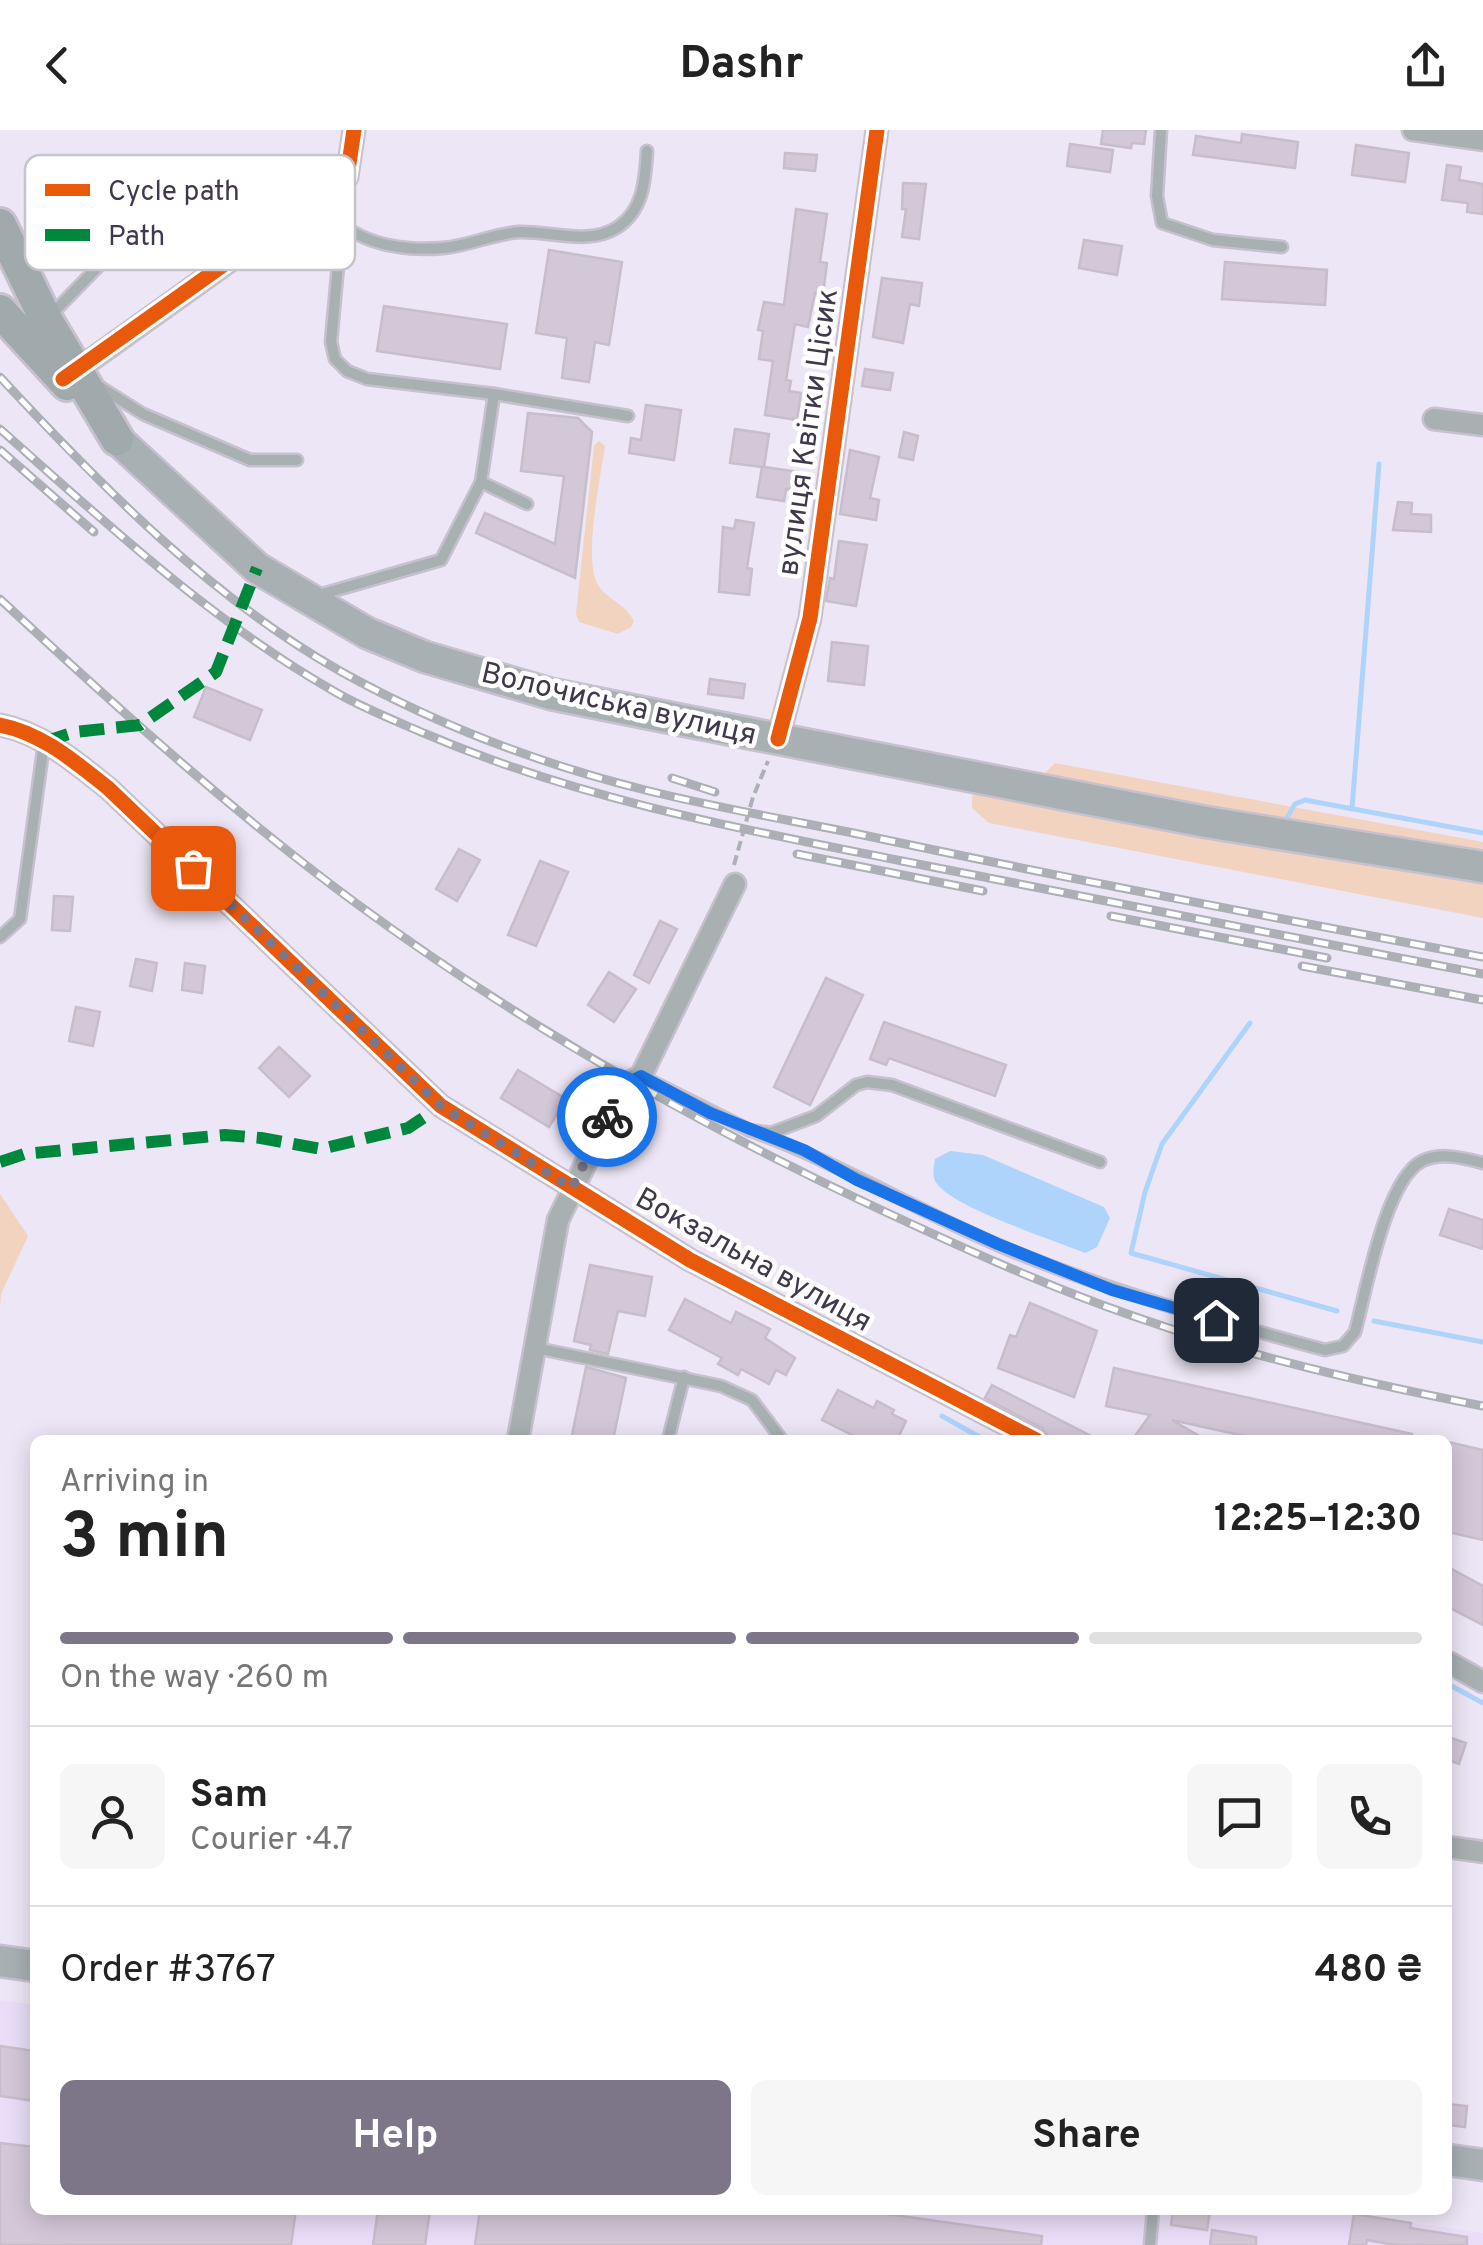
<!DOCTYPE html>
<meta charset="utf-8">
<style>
body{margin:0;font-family:Overpass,sans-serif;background:#f6f6f6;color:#222;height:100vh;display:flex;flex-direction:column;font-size:38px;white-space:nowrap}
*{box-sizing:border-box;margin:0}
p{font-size:32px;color:#767676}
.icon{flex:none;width:55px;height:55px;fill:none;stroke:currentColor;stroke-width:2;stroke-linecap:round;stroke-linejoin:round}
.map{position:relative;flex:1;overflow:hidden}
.side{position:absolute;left:30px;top:1305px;width:1422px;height:780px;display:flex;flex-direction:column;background:#fff;border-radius:15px;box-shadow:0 5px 25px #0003}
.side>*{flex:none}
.pin{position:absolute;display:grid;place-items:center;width:85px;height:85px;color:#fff;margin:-42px;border-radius:20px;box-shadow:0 5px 15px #0006}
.courier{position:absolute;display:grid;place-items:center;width:100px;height:100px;margin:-50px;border:8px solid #1a73e8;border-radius:50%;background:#fff;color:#222;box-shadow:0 2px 12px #0007}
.summary em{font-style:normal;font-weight:700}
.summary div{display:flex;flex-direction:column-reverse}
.summary{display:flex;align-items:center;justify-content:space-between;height:170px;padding:0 30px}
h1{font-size:65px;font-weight:700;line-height:75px}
.bar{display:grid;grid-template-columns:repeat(4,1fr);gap:15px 10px;align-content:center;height:120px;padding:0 30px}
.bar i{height:12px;border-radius:8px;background:#e0e0e0}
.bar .selected{background:#7d7588}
.bar p{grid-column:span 4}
.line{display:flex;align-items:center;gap:25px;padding:0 30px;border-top:2px solid #e0e0e0}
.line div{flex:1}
.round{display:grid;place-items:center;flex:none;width:105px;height:105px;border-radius:15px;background:#f6f6f6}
.cta{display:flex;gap:20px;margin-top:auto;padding:20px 30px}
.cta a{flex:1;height:115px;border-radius:15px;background:#7d7588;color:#fff;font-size:40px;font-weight:700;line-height:115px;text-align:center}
.cta a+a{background:#f6f6f6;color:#222}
header{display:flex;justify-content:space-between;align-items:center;height:130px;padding:0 30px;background:#fff;font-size:45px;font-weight:700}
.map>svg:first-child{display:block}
.built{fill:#e9ddf7}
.green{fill:#f2d3bf}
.water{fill:#afd4fc}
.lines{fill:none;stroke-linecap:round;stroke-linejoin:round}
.stream{stroke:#afd4fc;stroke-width:5}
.building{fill:#d3c8d8;stroke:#c7bdcb;stroke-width:2.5}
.lane-casing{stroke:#c7c1cf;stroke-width:15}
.street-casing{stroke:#c7c1cf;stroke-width:25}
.secondary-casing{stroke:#c7c1cf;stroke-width:35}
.primary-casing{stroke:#c7c1cf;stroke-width:38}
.path{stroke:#adb0b5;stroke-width:4;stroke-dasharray:10 5;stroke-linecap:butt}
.lane{stroke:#a8b0b1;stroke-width:10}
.street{stroke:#a8b0b1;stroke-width:20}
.secondary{stroke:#a8b0b3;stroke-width:30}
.primary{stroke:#a0a9ab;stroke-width:32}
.rail-casing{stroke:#acafb5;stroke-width:9}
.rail{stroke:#fff;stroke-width:5;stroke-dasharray:15;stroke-linecap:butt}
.quiet{stroke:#00873e;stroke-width:12;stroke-dasharray:25 12;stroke-linecap:butt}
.cycleway-casing{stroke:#fff;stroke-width:21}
.cycleway{stroke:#e8590c;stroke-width:15}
.done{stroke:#7d7588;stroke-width:10;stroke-dasharray:0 18}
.route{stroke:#1a73e8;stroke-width:12}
.labels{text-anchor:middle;stroke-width:9;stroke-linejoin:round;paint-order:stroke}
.street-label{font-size:30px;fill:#41384c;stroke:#fff}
.key{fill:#fff;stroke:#c6c3c9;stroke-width:2.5}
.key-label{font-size:28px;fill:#41384c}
</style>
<header><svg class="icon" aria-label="back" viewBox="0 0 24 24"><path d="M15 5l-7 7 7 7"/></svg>Dashr<svg class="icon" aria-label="share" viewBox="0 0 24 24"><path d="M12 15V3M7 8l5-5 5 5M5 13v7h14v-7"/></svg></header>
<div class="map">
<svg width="1483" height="2115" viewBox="0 0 1483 2115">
<rect width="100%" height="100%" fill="#ede6f6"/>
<!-- built -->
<path class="built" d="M0,1870L35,1875V2080H1323L1483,2103V2115H0Z"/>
<!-- green -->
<g class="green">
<path d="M599,311L605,316C601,346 581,436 600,458C611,471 625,474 634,491L631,497L618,504L579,492L576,484L594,316Z"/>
<path d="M1055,633L1483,712V730L1049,656L1045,643Z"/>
<path d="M984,659L1483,751V788L989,693L972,678V666Z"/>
<path d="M0,1064L28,1106L1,1164L0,1177Z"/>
</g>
<!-- water -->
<path class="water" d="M950,1021L983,1025L1104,1077L1110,1088L1097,1117L1085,1123C1051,1109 964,1081 941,1058C931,1050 933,1041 935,1029Z"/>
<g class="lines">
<!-- stream -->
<g class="stream">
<path d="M1352,679L1379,334"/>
<path d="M1286,689L1295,674L1305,670L1483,703"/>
<path d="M1250,893L1162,1014L1145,1062L1131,1123L1337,1181"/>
<path d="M1374,1191L1483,1212"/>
<path d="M942,1286L985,1310"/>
<path d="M1448,1554L1483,1573"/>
</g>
</g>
<!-- building -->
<g class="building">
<path d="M1103,0H1146L1144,14L1132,13L1131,18L1101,14Z"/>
<path d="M1242,4L1298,12L1295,38L1193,25L1196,6L1241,13Z"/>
<path d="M1070,14L1113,20L1110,42L1067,36Z"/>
<path d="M1356,15L1409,23L1405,52L1352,45Z"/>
<path d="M785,23L817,25L815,41L784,38Z"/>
<path d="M1447,35L1461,37L1459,50L1483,54V84L1467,82L1468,73L1442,70Z"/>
<path d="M903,53L926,54L919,109L902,107L906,79H902Z"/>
<path d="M796,79L827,84L820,132L827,133L823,164L815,163L808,197L795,194L786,250L791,251L789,261L801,263L797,290L765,285L773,231L759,229L763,201L758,200L764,172L784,175Z"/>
<path d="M1084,110L1122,116L1117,145L1079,138Z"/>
<path d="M549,120L622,132L609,215L595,212L589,252L562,248L567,208L536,203Z"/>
<path d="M1225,132L1327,140L1325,175L1222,169Z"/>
<path d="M882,148L922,153L919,176L910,174L903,213L873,207Z"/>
<path d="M384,176L507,194L500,239L377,221Z"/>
<path d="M865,239L893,243L890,260L862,256Z"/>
<path d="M646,275L681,280L674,330L629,323L631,308L641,310Z"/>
<path d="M528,283L578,288L592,302L575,448L476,403L485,383L555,414L564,346L521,341Z"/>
<path d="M735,299L769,304L764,337L800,342L797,361L786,359L784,371L757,367L762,337L730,333Z"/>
<path d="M904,302L918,306L913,330L899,327Z"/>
<path d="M850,320L879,327L870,368L879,370L876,390L840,384Z"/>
<path d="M1398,372L1412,373L1411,384L1431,385V402L1393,400Z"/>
<path d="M736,390L754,393L747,438L752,439L749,465L719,462L723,397L734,399Z"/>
<path d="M839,411L867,415L856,476L826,471L830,448L834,449Z"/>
<path d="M832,512L868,516L864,555L828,551Z"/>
<path d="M710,549L745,554L743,568L708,564Z"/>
<path d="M206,557L262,580L250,610L194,587Z"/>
<path d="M459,719L480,730L457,771L436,759Z"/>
<path d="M540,731L568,742L536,816L508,805Z"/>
<path d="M54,766L73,767L70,801L52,800Z"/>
<path d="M660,791L677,799L649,853L634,845Z"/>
<path d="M136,829L157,833L152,861L130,856Z"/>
<path d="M185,833L205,836L202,863L182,860Z"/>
<path d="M609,842L636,859L614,892L588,875Z"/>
<path d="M826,848L863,865L810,975L774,957Z"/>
<path d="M76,877L100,882L93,916L69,911Z"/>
<path d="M884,892L1006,935L995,966L889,928L886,935L870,929Z"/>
<path d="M279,917L310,946L289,967L259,938Z"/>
<path d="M518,940L566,969L549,997L501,968Z"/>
<path d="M1449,1079L1483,1090V1119L1440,1105Z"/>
<path d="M590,1135L652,1147L645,1186L618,1181L608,1224L590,1220L591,1215L574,1211Z"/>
<path d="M685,1169L731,1193L736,1182L770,1199L765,1208L795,1228L786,1245L776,1240L769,1254L741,1239L738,1245L718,1234L722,1228L669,1200Z"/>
<path d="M1030,1173L1097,1201L1074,1267L998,1238L1010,1205L1016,1207Z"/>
<path d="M586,1237L626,1248L613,1310H571Z"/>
<path d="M1114,1238L1412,1304L1411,1310H1262L1172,1290L1206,1310H1132L1150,1285L1106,1276Z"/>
<path d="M992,1255L1099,1310H1055L1049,1307L1042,1298L985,1268Z"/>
<path d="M838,1260L874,1278L877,1271L894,1280L892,1284L906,1291L897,1310H862L822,1290Z"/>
<path d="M1448,1312L1483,1320V1410L1448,1402Z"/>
<path d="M1448,1437L1483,1456V1495L1448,1477Z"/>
<path d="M1448,1607L1466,1613L1459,1634L1448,1630Z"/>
<path d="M0,1916L35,1921V1971L0,1966Z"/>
<path d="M1448,1974L1467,1976L1465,1997L1448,1995Z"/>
<path d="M0,2013L35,2017V2080H296L291,2115H0Z"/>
<path d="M378,2080H430L425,2115H373Z"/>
<path d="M480,2080H859L1042,2106L1041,2115H475Z"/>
<path d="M1173,2080H1210L1207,2100L1171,2095Z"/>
<path d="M1354,2084L1411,2093L1410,2098L1467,2107V2115H1396L1367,2110L1366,2115H1349Z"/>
<path d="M1212,2100L1256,2107V2115H1210Z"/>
</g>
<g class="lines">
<!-- lane casing -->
<g class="lane-casing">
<g id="lane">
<path d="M1161,0L1157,66L1162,93L1213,110L1282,117"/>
<path d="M346,48L331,212L335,229L347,241L367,249L494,264L628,286"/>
<path d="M341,93C367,116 409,121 443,118C469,116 492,104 519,102C551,101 589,116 618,97C644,79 645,50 647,21"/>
<path d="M49,187L127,107L172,45"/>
<path d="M97,255L143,284L250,330H297"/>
<path d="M494,264L481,352L527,374"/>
<path d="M319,465L441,430L481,352"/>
<path d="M0,807L20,789L44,613"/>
<path d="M641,946L749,1000L771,1003L816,986L856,955L867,952L892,955L1100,1032"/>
<path d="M749,1000C835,1031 914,1079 998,1115C1104,1160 1214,1190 1325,1220L1343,1216L1355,1202C1366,1162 1385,1050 1422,1031C1442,1022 1463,1028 1483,1033"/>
<path d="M536,1218L721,1256L752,1270L782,1310"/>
<path d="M668,1310L684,1247"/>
<path d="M1150,2115L1153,2080"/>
</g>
</g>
<!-- street casing -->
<g class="street-casing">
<g id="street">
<path d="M1413,0L1483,10"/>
<path d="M70,245L347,47L354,0"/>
<path d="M1434,289L1483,295"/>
<path d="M0,595C42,603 75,632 108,658L441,976L690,1130L1036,1310"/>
<path d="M778,609L810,488L877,0"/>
<path d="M518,1310L558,1090L613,977L630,952L641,946L735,754"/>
<path d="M1448,1532L1483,1552"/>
<path d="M1448,1717L1483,1722"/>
</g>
</g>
<!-- secondary casing -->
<g class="secondary-casing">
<g id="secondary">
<path d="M117,309L257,438L367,503L425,527L551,564L691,592L1206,692L1483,737"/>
<path d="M0,1831L35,1836"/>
<path d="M1448,2030L1483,2035"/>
</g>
</g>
<!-- primary casing -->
<g class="primary-casing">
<g id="primary">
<path d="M0,95L46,190L117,309"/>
<path d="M0,181L67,254"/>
</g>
</g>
<!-- path -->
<path class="path" d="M734,735L753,667L768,631"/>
<!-- lane -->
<use href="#lane" class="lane"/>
<!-- street -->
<use href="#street" class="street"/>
<!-- secondary -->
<use href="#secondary" class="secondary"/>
<!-- primary -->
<use href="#primary" class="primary"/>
<!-- rail casing -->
<g class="rail-casing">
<g id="rail">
<path d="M0,247C101,356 210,467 340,541C435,594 540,634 645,660C717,678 790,690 863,705C1069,749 1276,788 1483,827"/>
<path d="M0,299C107,394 212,492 337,563C365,579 396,591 426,604C578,669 741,699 902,731C1096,769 1289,807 1483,844"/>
<path d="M0,320L94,402"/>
<path d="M0,469C113,574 229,679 353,771C519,893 693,992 879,1079C963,1118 1046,1156 1133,1186C1247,1226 1365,1253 1483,1276"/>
<path d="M672,648L715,662"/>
<path d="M797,724L983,761"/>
<path d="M1111,786L1327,828"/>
<path d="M1302,836L1483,870"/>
</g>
</g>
<!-- rail -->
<use href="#rail" class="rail"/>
<!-- quiet -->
<g class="quiet">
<path d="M44,612L75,602L140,595L216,542L257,438"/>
<path d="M0,1032L24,1024L225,1005L261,1008L321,1019L408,998L441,976"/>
</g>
<!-- cycleway casing -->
<g class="cycleway-casing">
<g id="cycleway">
<path d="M63,249L347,47L354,0"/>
<path d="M0,595C42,603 75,632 108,658L441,976L690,1130L1036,1310"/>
<path d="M778,609L810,488L877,0"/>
</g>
</g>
<!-- cycleway -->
<use href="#cycleway" class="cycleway"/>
</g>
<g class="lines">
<!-- done -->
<path class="done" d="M193,738L441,976L572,1058L607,987"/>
<!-- route -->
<path class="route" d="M607,987L630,952L641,946L710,983L804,1020L857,1050L998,1114L1112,1160L1216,1190"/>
</g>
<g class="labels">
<!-- street labels -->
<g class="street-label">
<text transform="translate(807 302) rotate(-82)" y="10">вулиця Квітки Цісик</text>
<text transform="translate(619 573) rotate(13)" y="10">Волочиська вулиця</text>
<text transform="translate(754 1129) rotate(29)" y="10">Вокзальна вулиця</text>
</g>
</g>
<!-- legend -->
<rect x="25" y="25" width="330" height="115" rx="15" class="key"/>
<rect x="45" y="54" width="45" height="12" fill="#e8590c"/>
<rect x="45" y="99" width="45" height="12" fill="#00873e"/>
<g class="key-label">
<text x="108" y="70">Cycle path</text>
<text x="108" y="115">Path</text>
</g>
</svg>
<div class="pin" style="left:193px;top:738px;background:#ea580c"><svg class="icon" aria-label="bag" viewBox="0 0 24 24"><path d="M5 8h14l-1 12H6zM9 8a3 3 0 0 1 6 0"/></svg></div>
<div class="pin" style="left:1216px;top:1190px;background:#1f2937"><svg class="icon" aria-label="home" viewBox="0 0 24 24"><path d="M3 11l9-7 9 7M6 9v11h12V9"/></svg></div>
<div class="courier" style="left:607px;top:987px"><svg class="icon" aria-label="bike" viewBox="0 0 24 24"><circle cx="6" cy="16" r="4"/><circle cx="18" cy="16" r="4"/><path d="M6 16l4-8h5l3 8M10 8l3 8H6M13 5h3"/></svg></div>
<section class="side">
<div class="summary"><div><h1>3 min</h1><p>Arriving in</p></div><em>12:25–12:30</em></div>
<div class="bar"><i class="selected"></i><i class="selected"></i><i class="selected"></i><i></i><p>On the way · 260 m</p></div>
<div class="line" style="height:180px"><a class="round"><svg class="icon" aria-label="person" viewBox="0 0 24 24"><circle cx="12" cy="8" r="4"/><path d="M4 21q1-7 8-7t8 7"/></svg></a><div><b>Sam</b><p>Courier · 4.7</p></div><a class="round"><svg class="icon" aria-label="chat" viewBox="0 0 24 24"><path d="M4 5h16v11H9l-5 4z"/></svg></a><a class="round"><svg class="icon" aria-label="phone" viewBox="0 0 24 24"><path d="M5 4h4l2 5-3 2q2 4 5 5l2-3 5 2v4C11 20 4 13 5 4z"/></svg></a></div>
<div class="line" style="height:130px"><div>Order #3767</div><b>480 ₴</b></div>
<div class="cta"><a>Help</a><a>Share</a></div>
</section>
</div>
